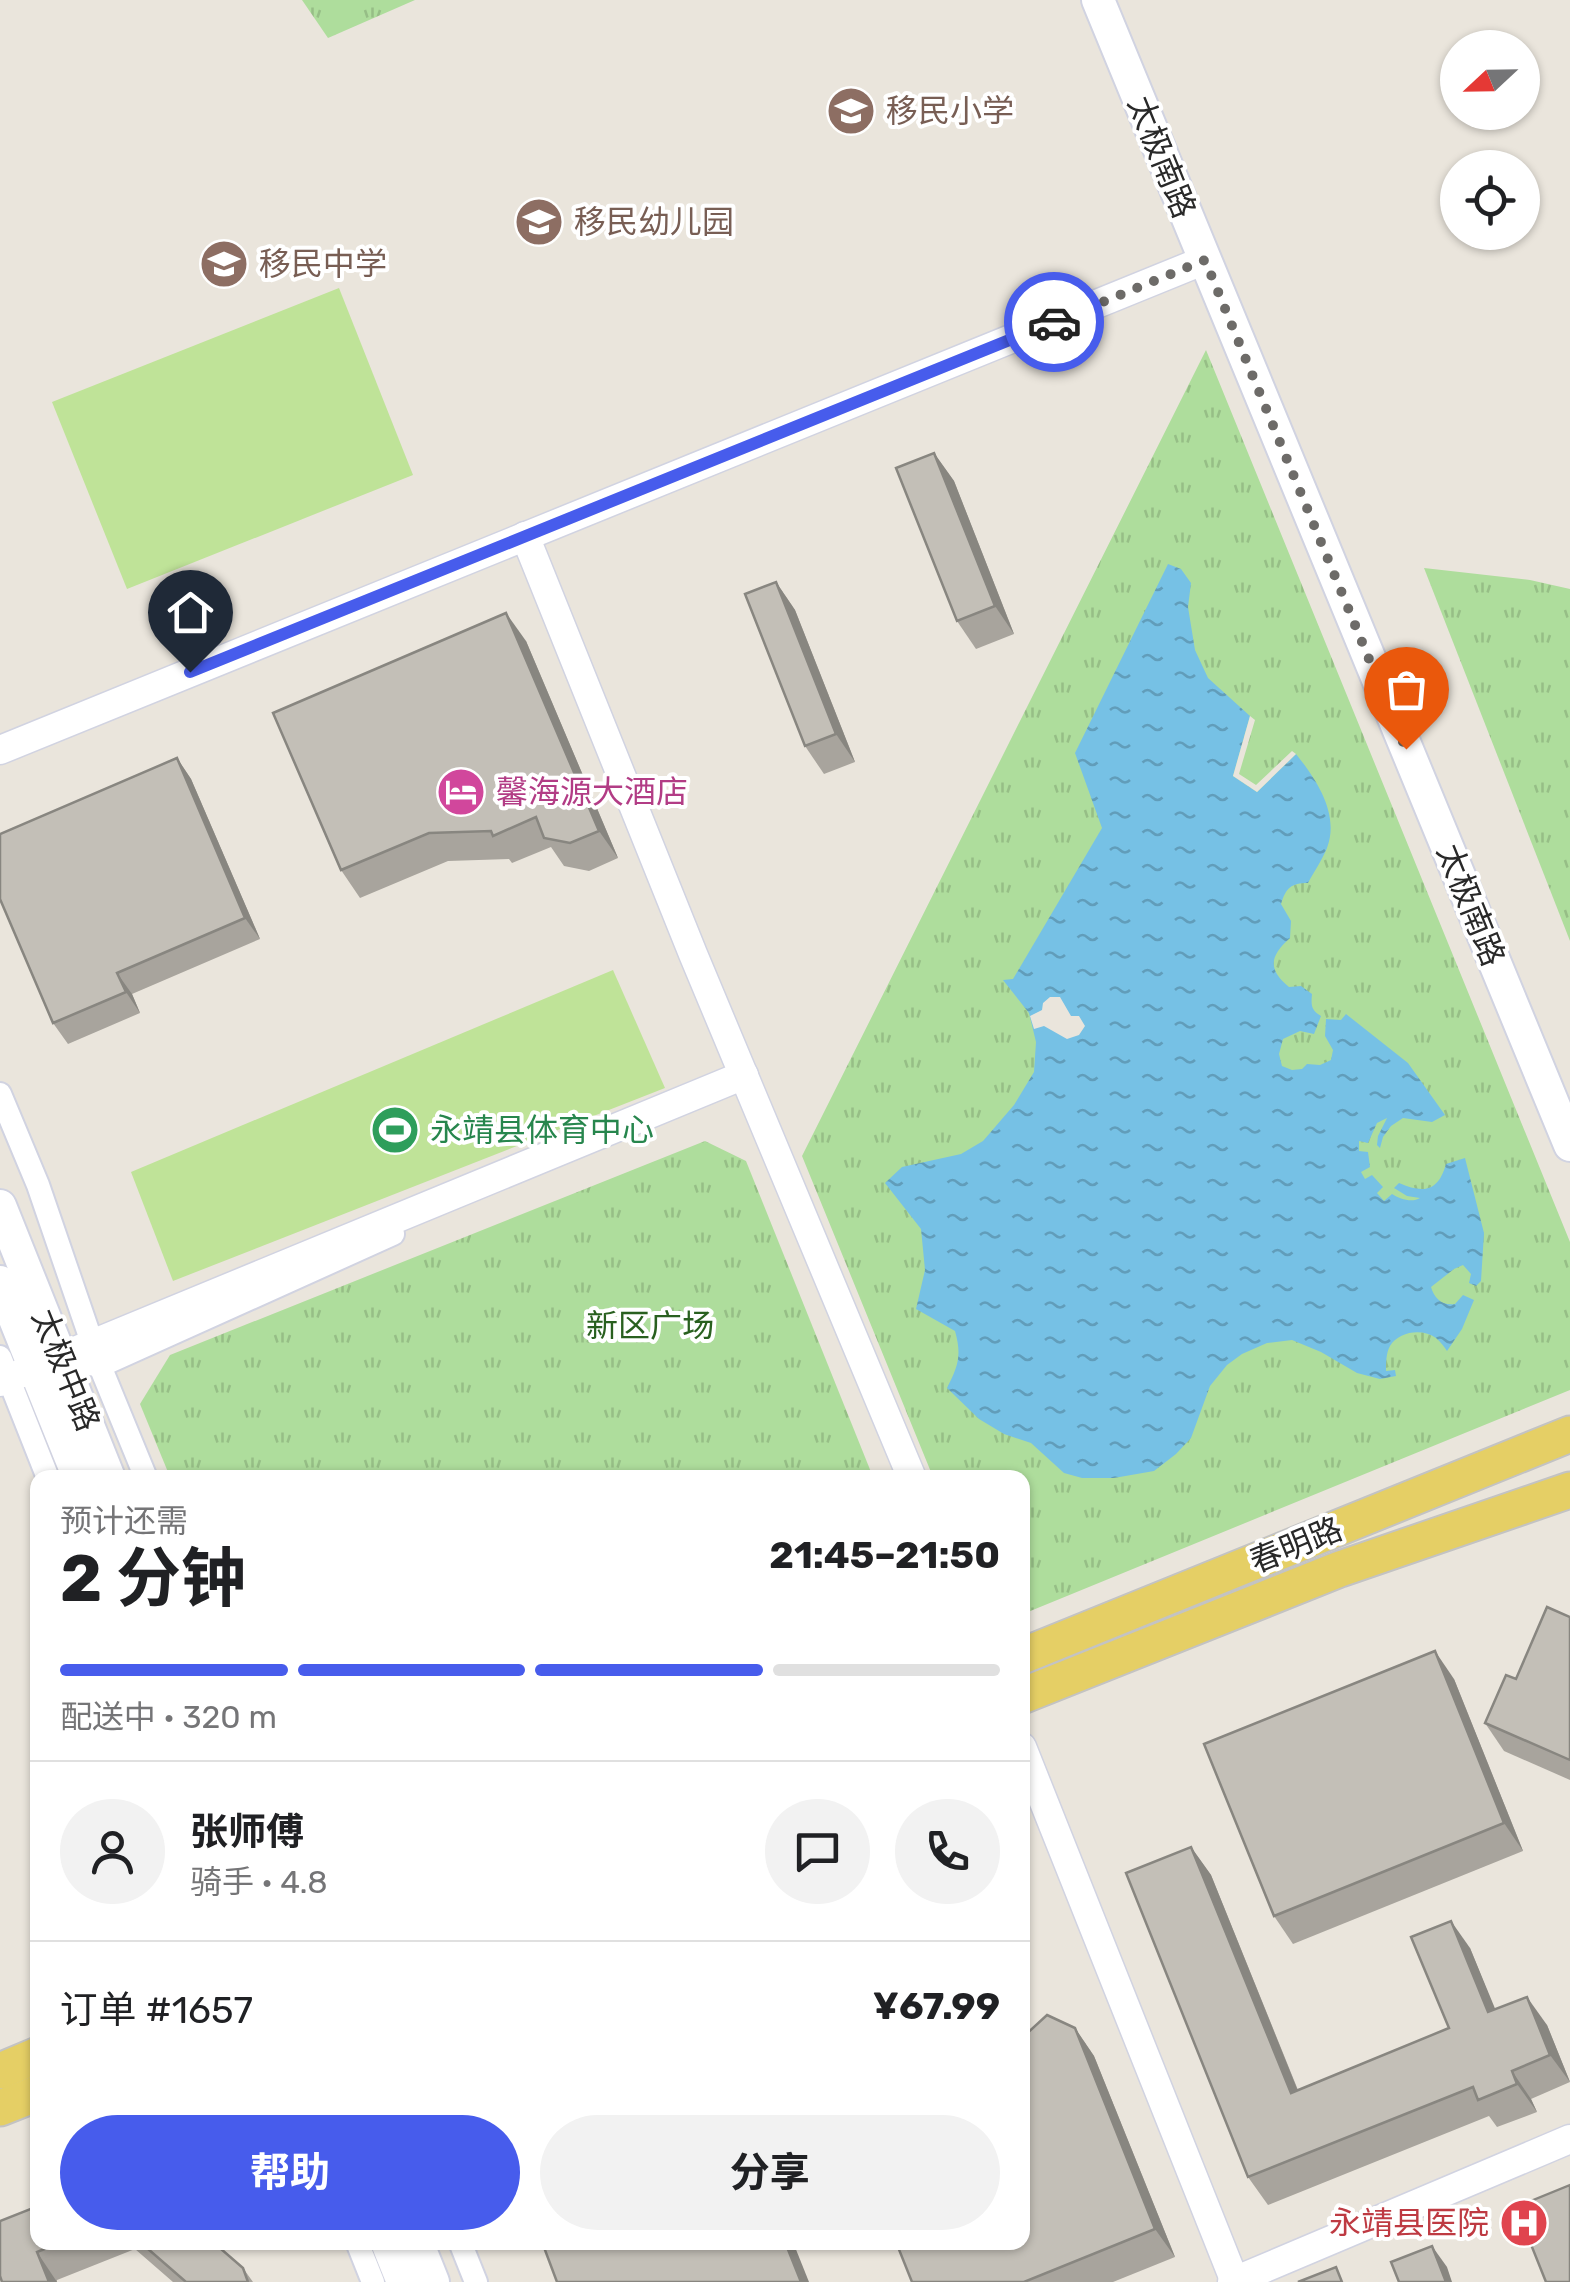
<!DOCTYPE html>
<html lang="zh">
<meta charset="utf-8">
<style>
body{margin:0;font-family:Rubik,"Noto Sans SC",sans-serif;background:#f2f2f2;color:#202124;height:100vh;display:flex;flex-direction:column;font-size:38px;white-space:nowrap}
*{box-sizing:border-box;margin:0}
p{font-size:32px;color:#757577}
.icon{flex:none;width:55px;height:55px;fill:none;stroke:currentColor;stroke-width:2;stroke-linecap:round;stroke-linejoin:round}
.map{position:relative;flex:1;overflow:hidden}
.drawer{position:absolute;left:30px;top:1470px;width:1000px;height:780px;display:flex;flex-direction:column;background:#fff;border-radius:20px;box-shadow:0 2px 8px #0004}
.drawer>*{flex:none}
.needle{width:65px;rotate:248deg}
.controls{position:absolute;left:1440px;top:30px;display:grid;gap:20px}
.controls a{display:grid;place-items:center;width:100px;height:100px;border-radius:50%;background:#fff;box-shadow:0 2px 8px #0004;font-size:50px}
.pin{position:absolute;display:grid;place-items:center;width:85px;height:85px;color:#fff;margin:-102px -42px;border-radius:50% 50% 50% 0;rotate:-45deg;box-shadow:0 0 10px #0007}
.pin .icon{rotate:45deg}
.courier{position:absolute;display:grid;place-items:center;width:100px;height:100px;margin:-50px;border:8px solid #475cec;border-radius:50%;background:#fff;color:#222;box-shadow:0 2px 12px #0007}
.headline em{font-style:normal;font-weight:700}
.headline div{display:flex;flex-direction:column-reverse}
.headline{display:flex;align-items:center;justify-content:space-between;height:170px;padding:0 30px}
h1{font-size:65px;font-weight:700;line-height:75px}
.bar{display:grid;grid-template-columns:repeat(4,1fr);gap:15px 10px;align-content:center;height:120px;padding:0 30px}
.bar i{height:12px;border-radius:8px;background:#e0e0e0}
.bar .selected{background:#475cec}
.bar p{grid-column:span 4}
.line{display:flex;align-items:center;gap:25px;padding:0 30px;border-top:2px solid #e0e0e0}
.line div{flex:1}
.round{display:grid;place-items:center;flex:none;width:105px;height:105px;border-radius:52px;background:#f2f2f2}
.cta{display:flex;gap:20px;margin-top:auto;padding:20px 30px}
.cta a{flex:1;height:115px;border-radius:60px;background:#475cec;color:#fff;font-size:40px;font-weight:700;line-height:115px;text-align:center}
.cta a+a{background:#f2f2f2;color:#202124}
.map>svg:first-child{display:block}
.park{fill:url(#park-tufts)}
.pitch{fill:#bfe398}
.water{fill:url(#water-ripples)}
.pier{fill:#eae5dc}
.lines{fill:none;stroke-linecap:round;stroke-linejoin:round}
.minor-casing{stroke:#d1d3e1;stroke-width:26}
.tertiary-casing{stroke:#d1d3e1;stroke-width:31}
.secondary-casing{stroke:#d1d3e1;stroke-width:36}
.primary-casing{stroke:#c3c3c3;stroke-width:39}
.minor{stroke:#fff;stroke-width:22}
.tertiary{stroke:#fff;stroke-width:28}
.secondary{stroke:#fff;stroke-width:32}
.primary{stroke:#e5cf65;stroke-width:35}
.wall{fill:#a8a49d}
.shaded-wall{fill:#888680}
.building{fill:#c3bfb7;stroke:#888680;stroke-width:2.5}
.done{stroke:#6d6b68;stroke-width:10;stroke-dasharray:0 18}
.route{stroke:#475cec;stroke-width:12}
.labels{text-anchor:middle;stroke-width:8;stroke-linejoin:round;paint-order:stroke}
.education-label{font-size:32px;fill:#785e54;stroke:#fff;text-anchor:start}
.street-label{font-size:32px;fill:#292929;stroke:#fff}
.hotel-label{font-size:32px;fill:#b23c85;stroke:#fff;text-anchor:start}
.leisure-label{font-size:32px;fill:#27864d;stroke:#fff;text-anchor:start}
.park-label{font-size:32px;fill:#29601f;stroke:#fff}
.health-label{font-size:32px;fill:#be3a42;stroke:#fff;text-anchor:end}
</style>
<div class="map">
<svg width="1570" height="2282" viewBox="0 0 1570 2282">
<defs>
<pattern id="park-tufts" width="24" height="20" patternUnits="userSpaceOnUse" patternTransform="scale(2.5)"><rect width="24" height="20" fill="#aedd9c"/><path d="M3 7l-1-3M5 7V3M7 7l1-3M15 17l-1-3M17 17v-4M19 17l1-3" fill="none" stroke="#96be86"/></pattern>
<pattern id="water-ripples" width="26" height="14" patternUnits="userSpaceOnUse" patternTransform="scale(2.5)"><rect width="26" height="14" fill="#76c1e5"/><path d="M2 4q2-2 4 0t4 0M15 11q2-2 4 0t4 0" fill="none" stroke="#619dba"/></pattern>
</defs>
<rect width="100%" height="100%" fill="#eae5dc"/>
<!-- park -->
<g class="park">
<path d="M302,0H415L328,38Z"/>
<path d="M1206,350L1570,1242V1390L1023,1614L1022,1478L933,1477L802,1156Z"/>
<path d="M1424,568L1530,580L1570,589V941Z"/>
<path d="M705,1141L746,1161L873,1477H170L140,1404L170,1355Z"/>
</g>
<!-- pitch -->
<g class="pitch">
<path d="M339,288L413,475L127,589L52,402Z"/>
<path d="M613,970L665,1088L173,1281L131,1172Z"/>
</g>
<!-- water -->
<path class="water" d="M1168,564L1181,569L1191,583L1188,607L1195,650L1208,678L1250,716L1233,776L1257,792L1296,754C1316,779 1340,814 1327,848C1322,860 1314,872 1308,883C1291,883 1286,888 1281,904L1291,921L1290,938C1270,956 1267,969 1289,987L1301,986L1312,994C1311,1005 1311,1010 1321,1016L1314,1034L1300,1031L1283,1039L1279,1054L1282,1066L1292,1070L1302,1069L1307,1064L1320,1065L1331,1060L1333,1050L1325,1036L1326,1019L1341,1020L1346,1014L1408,1063L1445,1115L1432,1122L1403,1118L1391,1126L1383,1137L1380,1148L1377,1145L1378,1136L1387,1118L1377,1123L1368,1143L1359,1141V1151L1368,1152L1370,1167L1361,1172L1365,1179L1372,1175L1383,1187L1377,1193L1384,1201L1392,1194C1400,1199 1412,1203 1420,1198L1407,1196L1394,1188L1399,1183C1422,1193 1438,1193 1446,1164L1465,1158L1484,1233L1481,1281L1476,1286L1469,1283L1471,1274L1463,1265L1454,1269L1431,1287C1434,1298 1442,1306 1455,1304L1463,1295L1474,1300L1462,1329L1447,1351C1444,1347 1441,1342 1436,1338C1423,1328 1399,1331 1390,1346C1386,1353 1386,1363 1386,1371L1395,1370L1396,1376L1380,1379L1357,1373L1321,1352L1292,1340L1267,1343L1242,1354L1227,1365L1210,1386L1191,1438L1176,1454L1154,1471L1114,1478H1082L1064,1473L1031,1443L1004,1434L979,1419L947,1388C958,1366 962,1356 955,1331L916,1309L925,1270L921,1229L885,1183L902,1167L961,1154L983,1141L1014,1105L1034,1072L1036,1042L1029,1013L1003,980L1013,979L1102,828L1075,753Z"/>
<!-- pier -->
<g class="pier">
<path d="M1250,716L1255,720L1239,774L1256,785L1292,751L1296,754L1257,792L1233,776Z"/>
<path d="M1050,997H1060L1071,1016H1079L1085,1026L1079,1035L1067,1039L1044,1026L1034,1029L1030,1016L1042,1010L1043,1003Z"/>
</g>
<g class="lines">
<!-- minor casing -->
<g class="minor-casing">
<g id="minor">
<path d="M0,1094L38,1185L100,1366L146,1478"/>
<path d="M0,1357L48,1478"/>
<path d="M61,1358L100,1366L393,1234"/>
<path d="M357,2242L373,2282"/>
<path d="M460,2242L476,2282"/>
</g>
</g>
<!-- tertiary casing -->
<g class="tertiary-casing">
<g id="tertiary">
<path d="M525,536L693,954L912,1478"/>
<path d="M0,750L1205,260"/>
<path d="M0,1382L744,1075"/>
<path d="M1022,1747L1235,2282"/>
<path d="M1232,2282L1570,2139"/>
</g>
</g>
<!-- secondary casing -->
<g class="secondary-casing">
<g id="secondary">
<path d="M1098,0L1570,1145"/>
<path d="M0,1206L109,1478"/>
<path d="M0,1282L79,1478"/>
<path d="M387,2242L403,2282"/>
<path d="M417,2242L433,2282"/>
</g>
</g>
<!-- primary casing -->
<g class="primary-casing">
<g id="primary">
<path d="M1022,1656L1570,1434"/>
<path d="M1022,1696L1340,1569L1570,1490"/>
<path d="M0,2071L38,2055"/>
<path d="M0,2108L38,2093"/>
</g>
</g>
<!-- minor -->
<use href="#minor" class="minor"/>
<!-- tertiary -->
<use href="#tertiary" class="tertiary"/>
<!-- secondary -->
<use href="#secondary" class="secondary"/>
<!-- primary -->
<use href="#primary" class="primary"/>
</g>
<!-- wall -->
<g class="wall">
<path d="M934,453L954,481L1014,634L976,649L957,621Z"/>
<path d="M776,582L795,610L855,762L824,774L805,746Z"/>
<path d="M526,641L618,858L589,871L564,866L551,847L512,863L509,859L448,861L360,898L341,870Z"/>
<path d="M177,758L191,779L260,939L132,994L140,1013L68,1044L53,1023Z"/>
<path d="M1570,1617V1780L1504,1751L1485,1723L1516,1679Z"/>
<path d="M1454,1679L1523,1851L1293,1944L1274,1916Z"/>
<path d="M1191,1847L1211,1875L1298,2090L1449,2028L1470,1948L1495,2010L1547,2025L1570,2082L1531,2099L1537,2112L1497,2127L1489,2116L1268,2205L1248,2177Z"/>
<path d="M1075,2028L1094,2056L1175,2257L1113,2282H912Z"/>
<path d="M38,2242H213L243,2268L253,2282H173L135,2249L57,2280V2282H2Z"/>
</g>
<!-- shaded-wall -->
<g class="shaded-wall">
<path d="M934,453L954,481L1014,634L995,606Z"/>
<path d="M776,582L795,610L855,762L836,734Z"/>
<path d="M506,613L526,641L618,858L599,831Z"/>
<path d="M177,758L191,779L260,939L245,918Z"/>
<path d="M117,973L132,994L140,1013L126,992Z"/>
<path d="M1435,1651L1454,1679L1523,1851L1504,1823Z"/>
<path d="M1191,1847L1211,1875L1310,2121L1291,2093Z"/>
<path d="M1451,1921L1470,1948L1508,2040L1488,2012Z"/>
<path d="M1527,1997L1547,2025L1570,2082L1550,2055Z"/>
<path d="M1075,2028L1094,2056L1175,2257L1155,2229Z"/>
<path d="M1512,2071L1531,2099L1537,2112L1517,2084Z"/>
<path d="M785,2242H793L809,2282H801Z"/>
<path d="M1432,2246L1447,2267L1452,2282H1446Z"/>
<path d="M37,2252L57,2282H49Z"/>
</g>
<!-- building -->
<g class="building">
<path d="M934,453L995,606L957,621L896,468Z"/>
<path d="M776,582L836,734L805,746L745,594Z"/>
<path d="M506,613L599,831L570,843L544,838L536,817L493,836L491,831L429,833L341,870L273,713Z"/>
<path d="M177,758L245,918L117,973L126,992L53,1023L0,899V834Z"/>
<path d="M1547,1607L1570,1617V1760L1485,1723L1506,1675L1516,1679Z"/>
<path d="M1435,1651L1504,1823L1274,1916L1204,1744Z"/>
<path d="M1191,1847L1291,2093L1449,2028L1411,1937L1451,1921L1488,2012L1527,1997L1550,2055L1512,2071L1517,2084L1478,2100L1473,2087L1248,2177L1126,1873Z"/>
<path d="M1047,2015L1075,2028L1155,2229L1024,2282H912L896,2242H1022V2038Z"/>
<path d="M1570,2185V2282H1546L1516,2207Z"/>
<path d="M38,2206V2242H62L37,2252L49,2282H2L0,2276V2221Z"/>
<path d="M140,2242H213L243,2268L248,2282H186Z"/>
<path d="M542,2242H785L801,2282H557Z"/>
<path d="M1432,2246L1446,2282H1399L1391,2262Z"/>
<path d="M1336,2267L1342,2282H1298Z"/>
</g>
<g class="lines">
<!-- done -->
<path class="done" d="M1054,322L1205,260L1406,749"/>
<!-- route -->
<path class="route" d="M190,672L1054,322"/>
</g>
<!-- icons -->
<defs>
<g id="school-disc" transform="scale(2.5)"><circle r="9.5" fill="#8d6e63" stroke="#fff"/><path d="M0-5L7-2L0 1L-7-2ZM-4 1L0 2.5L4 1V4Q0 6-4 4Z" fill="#fff"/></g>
<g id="hotel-disc" transform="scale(2.5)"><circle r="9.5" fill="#d1479c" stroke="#fff"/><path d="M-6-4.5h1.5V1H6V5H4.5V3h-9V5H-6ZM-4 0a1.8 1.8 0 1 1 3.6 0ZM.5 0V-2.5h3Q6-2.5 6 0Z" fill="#fff"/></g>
<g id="stadium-disc" transform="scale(2.5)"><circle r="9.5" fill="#2e9e5b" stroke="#fff"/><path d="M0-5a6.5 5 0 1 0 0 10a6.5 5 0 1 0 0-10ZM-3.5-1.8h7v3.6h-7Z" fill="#fff"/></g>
<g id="hospital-disc" transform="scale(2.5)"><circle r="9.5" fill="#e0444e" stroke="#fff"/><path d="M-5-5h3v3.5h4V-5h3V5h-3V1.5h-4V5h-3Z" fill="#fff"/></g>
</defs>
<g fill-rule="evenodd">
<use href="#school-disc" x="851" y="111"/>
<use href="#school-disc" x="539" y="222"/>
<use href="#school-disc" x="224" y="264"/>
<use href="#hotel-disc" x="461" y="792"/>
<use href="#stadium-disc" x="395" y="1130"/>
<use href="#hospital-disc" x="1524" y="2223"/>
</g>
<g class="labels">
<!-- education labels -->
<g class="education-label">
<text x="886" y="122">移民小学</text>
<text x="574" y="233">移民幼儿园</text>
<text x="259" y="275">移民中学</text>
</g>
<!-- street labels -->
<g class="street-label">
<text transform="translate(1162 157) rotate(68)" y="11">太极南路</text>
<text transform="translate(1471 905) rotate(68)" y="11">太极南路</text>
<text transform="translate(66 1370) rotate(68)" y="11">太极中路</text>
<text transform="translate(1296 1545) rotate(-22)" y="11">春明路</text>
</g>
<!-- hotel labels -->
<g class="hotel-label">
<text x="496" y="803">馨海源大酒店</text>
</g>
<!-- leisure labels -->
<g class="leisure-label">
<text x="430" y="1141">永靖县体育中心</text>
</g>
<!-- park labels -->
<g class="park-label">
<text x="650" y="1337">新区广场</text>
</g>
<!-- health labels -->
<g class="health-label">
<text x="1489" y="2234">永靖县医院</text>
</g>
</g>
</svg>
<div class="controls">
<a><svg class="needle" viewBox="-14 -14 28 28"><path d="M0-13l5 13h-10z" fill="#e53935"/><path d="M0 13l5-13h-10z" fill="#757577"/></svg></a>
<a><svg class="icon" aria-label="locate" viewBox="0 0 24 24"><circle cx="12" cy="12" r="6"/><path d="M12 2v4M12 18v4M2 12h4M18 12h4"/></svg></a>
</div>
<div class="pin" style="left:1406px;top:749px;background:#ea580c"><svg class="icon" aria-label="bag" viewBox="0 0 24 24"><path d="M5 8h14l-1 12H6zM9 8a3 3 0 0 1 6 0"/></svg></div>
<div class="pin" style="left:190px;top:672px;background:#1f2937"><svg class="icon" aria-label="home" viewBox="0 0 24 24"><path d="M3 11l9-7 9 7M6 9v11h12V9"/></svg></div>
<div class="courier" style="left:1054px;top:322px"><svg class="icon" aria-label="car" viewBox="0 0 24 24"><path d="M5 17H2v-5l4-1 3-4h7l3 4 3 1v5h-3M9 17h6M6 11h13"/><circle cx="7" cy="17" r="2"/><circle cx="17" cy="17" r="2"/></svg></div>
<section class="drawer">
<div class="headline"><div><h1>2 分钟</h1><p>预计还需</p></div><em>21:45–21:50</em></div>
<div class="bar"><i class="selected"></i><i class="selected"></i><i class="selected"></i><i></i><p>配送中 · 320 m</p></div>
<div class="line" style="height:180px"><a class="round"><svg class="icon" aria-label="person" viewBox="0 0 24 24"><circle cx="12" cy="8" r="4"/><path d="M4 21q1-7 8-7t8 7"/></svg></a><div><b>张师傅</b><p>骑手 · 4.8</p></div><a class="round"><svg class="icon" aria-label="chat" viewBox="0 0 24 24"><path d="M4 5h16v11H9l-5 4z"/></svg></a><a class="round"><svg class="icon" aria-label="phone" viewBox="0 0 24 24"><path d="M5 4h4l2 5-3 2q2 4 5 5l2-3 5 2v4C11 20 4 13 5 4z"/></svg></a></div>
<div class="line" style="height:130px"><div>订单 #1657</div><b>¥67.99</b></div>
<div class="cta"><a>帮助</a><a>分享</a></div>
</section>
</div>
